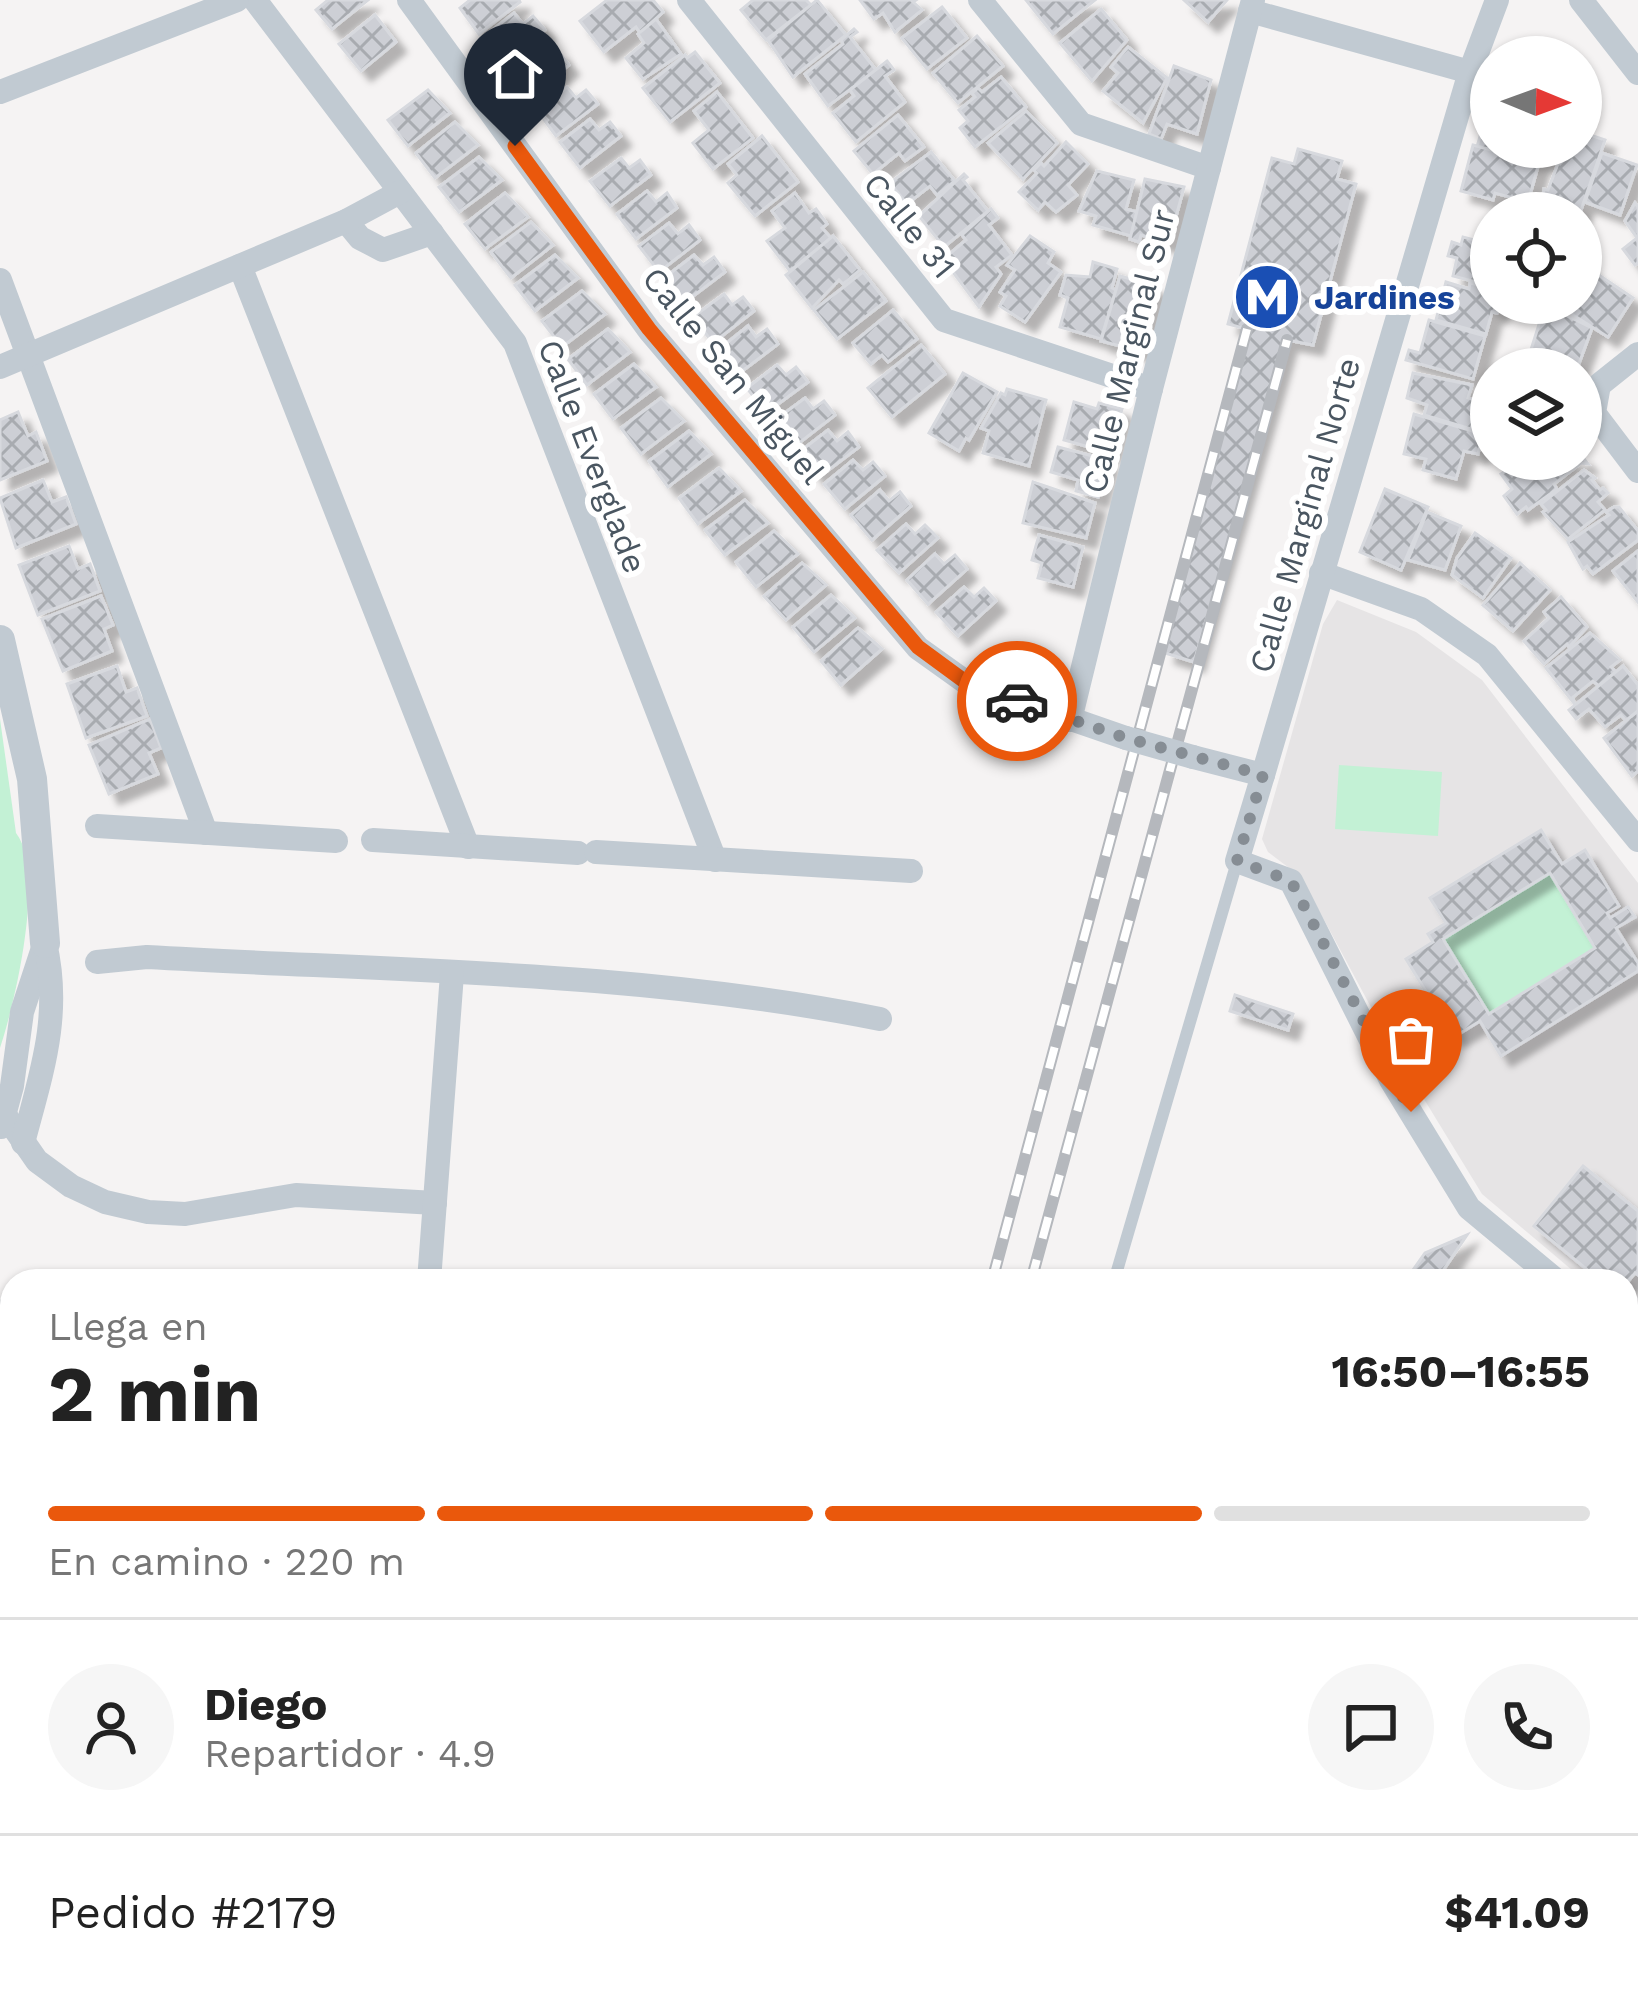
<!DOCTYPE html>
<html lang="es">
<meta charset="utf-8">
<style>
body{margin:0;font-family:"Work Sans",sans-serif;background:#f6f6f6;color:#222;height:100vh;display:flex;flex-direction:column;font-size:45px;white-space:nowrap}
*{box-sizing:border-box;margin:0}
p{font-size:39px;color:#767676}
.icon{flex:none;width:66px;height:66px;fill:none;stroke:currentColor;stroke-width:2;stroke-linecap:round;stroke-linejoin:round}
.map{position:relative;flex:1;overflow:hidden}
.sheet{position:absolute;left:0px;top:1269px;width:1638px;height:744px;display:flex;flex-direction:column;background:#fff;border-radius:36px 36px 0 0;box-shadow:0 3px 9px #0004}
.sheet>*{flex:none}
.needle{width:78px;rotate:91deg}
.fabs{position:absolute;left:1470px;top:36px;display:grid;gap:24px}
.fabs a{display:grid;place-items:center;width:132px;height:132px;border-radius:50%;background:#fff;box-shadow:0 3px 9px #0004;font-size:60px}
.pin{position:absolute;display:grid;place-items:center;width:102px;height:102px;color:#fff;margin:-123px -51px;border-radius:50% 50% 50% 0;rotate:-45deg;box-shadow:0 0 12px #0007}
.pin .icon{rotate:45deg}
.courier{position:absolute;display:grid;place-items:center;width:120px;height:120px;margin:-60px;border:9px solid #ea580c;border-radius:50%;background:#fff;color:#222;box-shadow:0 3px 15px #0007}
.overview em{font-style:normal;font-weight:700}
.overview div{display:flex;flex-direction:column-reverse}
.overview{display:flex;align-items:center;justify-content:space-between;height:204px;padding:0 48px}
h1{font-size:78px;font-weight:700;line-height:90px}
.bar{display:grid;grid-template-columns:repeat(4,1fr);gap:18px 12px;align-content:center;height:144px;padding:0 48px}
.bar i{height:15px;border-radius:9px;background:#e0e0e0}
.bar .current{background:#ea580c}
.bar p{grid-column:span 4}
.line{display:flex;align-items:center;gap:30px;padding:0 48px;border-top:3px solid #e0e0e0}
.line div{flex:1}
.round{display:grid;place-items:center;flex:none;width:126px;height:126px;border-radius:63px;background:#f6f6f6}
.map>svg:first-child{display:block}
.education{fill:#e6e4e5}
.green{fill:#c3f1d5}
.building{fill:url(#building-cross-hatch);stroke:#d7d9de;stroke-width:3;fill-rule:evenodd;filter:url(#shadow)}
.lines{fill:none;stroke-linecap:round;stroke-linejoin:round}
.service{stroke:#c1cad2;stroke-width:12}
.minor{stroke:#c1cad2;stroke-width:24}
.tertiary{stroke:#c1cad2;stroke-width:30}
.rail-casing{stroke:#b5b8bd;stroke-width:12}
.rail{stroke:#fff;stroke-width:8;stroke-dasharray:22;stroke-linecap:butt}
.minor-bridge{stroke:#c1cad2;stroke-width:24}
.done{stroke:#868d94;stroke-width:12;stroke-dasharray:0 21.6}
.route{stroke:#ea580c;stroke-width:15}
.labels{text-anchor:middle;stroke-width:12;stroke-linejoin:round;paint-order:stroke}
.street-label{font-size:33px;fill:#4a5661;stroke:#fff}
.transit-label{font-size:33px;font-weight:bold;fill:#164399;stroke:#fff;text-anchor:start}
</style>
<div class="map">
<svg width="1638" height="2013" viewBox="0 0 1638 2013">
<defs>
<pattern id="building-cross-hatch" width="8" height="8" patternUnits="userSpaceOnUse" patternTransform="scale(3)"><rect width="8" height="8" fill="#cdcfd5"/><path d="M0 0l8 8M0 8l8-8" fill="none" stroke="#a8abb0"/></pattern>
<filter id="shadow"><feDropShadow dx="10" dy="10" stdDeviation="3" flood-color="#0004"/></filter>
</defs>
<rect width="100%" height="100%" fill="#f5f3f3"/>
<!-- education -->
<path class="education" d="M1337,600L1416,632L1482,680L1638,883V1313L1632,1321L1626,1315V1281H1585L1482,1194L1394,1050L1301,877L1268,852L1262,839L1323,624Z"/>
<!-- green -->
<g class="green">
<path d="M0,719L16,833C46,871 15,1003 0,1048Z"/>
<path d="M1339,765L1442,772L1438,836L1335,829Z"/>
<path d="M1550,873L1595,948L1489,1014L1443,939Z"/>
</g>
<!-- building -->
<g class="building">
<path d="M328,0H368L332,29L316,10Z"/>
<path d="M470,0H519L520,2L479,34L460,8Z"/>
<path d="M653,0L663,12L640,33L636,27L604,52L580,21L607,0Z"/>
<path d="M753,0H806L811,5L766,40L741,10Z"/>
<path d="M817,0L846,35L793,77L768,40Z"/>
<path d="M860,0H916L913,2L922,10L895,32L883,13L874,19Z"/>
<path d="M1026,0H1095L1053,34Z"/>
<path d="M1184,0H1227L1208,22Z"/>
<path d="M942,7L967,38L927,69L902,38Z"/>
<path d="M1101,9L1127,40L1092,81L1060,43Z"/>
<path d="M514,13L523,24L533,16L545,30L504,62L484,37Z"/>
<path d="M375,15L396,42L361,71L339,44Z"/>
<path d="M656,19L681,54L643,79L626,58L644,43L638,34Z"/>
<path d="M854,29L857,32L850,37L876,70L828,106L805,74L843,44L841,40Z"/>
<path d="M977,36L1003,66L958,103L933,73Z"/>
<path d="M1128,47L1167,78L1143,123L1103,91L1118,73L1111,67Z"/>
<path d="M538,48L547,59L558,51L569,65L528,97L508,72Z"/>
<path d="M695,52L720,83L670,122L643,88L685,55L687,58Z"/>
<path d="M887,61L894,70L885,76L905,102L856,142L833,113L854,96L850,90Z"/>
<path d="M1174,66L1211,80L1197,134L1167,124L1161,139L1149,134Z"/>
<path d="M1001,77L1026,107L975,147L960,128L968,121L959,110L975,97L972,93L978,88L982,92Z"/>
<path d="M567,87L576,98L586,90L598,104L556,136L537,110Z"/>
<path d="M428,90L450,113L408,146L388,120Z"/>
<path d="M717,92L753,138L713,169L693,143L709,130L694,111Z"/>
<path d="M1490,101L1491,147H1555L1550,163L1477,147Z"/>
<path d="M1026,111L1057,143L1023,179L988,143Z"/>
<path d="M898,115L924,147L905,161L899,153L873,174L854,151Z"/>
<path d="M590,119L599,130L610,122L621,136L580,168L560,142Z"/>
<path d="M455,122L478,145L435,178L416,153Z"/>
<path d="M1581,132L1605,140L1580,213L1540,212L1544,189L1548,190L1559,161L1555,159L1559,147H1581Z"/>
<path d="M762,136L798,182L755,216L728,183L737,175L728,164Z"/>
<path d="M1066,142L1088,164L1068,185L1077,195L1056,212L1045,202L1038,210L1019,192L1037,173L1034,170L1041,163L1044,166Z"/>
<path d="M1473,145L1539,163L1528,202L1495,193L1493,200L1461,191Z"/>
<path d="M1298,149L1342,161L1337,179L1356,184L1313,345L1287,340L1194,662L1165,653L1247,329L1228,324L1272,158L1294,164Z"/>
<path d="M931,152L955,181L937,195L930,186L907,204L890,183Z"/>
<path d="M1602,153L1637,165L1620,215L1585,202Z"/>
<path d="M479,157L502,180L459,212L439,187Z"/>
<path d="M621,158L629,168L640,160L651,175L610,206L590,181Z"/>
<path d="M1097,171L1134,180L1126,209L1137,212L1131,236L1093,225L1096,216L1079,211Z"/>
<path d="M964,174L967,177L963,180L988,211L944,247L919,216Z"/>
<path d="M1145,179L1184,187L1169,243L1141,235L1139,242L1130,239Z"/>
<path d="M647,191L656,202L667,193L677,208L636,239L617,214Z"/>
<path d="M505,193L528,217L485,249L465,224Z"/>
<path d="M795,193L809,213L816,209L827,224L822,228L831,238L790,271L767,241L785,228L772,211Z"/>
<path d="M1635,203L1638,207V263L1635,265L1623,249L1637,238L1625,221Z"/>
<path d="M991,209L998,218L989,225L1012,255L996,267L1001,274L979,307L938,252L940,250L946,257L966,240L962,235Z"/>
<path d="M531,222L553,245L511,278L491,252Z"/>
<path d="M669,223L678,234L689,225L700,240L659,272L639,246Z"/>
<path d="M1488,235L1491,236V286L1453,276L1457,258L1448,256L1452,242L1461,245L1463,237L1486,243Z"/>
<path d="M833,236L860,270L843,284L839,280L812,308L786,275Z"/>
<path d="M1030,236L1054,252L1048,263L1061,272L1025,322L1000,306L1006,296L1000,292L1015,270L1007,265Z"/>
<path d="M555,255L578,278L535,311L515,285Z"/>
<path d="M694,255L703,265L714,257L725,272L684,303L664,278Z"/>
<path d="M1093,262L1117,269L1112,288L1116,290L1101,339L1060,327L1068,298L1060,295L1066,275L1090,277Z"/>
<path d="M1581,263L1633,298L1608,337L1554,303H1581Z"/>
<path d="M863,272L886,301L837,339L814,310Z"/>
<path d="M1120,276L1156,286L1139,351L1101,341Z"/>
<path d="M1446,282L1469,289L1470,283L1491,288V303H1500L1497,313L1492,312L1486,334L1436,320Z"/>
<path d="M582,291L605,314L562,347L542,321Z"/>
<path d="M724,294L732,305L743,297L754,311L713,343L693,317Z"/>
<path d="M1549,307L1592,328L1577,369L1529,356L1541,318L1546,320Z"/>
<path d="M893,310L917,339L888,362L882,355L871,364L853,343Z"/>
<path d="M1429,320L1485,336L1473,379L1406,360L1409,350L1420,353Z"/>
<path d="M748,326L756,337L767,329L778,344L737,375L718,350Z"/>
<path d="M608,329L630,352L587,385L568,359Z"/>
<path d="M921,345L945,374L892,417L868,388Z"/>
<path d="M634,364L656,387L613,419L594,394Z"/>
<path d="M777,365L786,375L796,367L808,382L766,413L747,388Z"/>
<path d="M963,373L997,392L969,440L966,438L959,451L929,433Z"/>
<path d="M1413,373L1472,385L1468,398L1479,401L1471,429L1424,415L1427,405L1407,398Z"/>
<path d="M1007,389L1046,400L1029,466L983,453L989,431L981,428L1001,393L1005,395Z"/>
<path d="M661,398L684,421L641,454L621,428Z"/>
<path d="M805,398L813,409L824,401L835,415L794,447L774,421Z"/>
<path d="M1074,402L1097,409L1099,403L1122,409L1110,453L1064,440Z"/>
<path d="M18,412L28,436L36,432L47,461L0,480V420Z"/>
<path d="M1414,414L1483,434L1478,454L1464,451L1456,479L1423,470L1426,459L1404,454Z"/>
<path d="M828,430L837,441L848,432L859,447L818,478L798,453Z"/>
<path d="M689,431L711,454L668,487L649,461Z"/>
<path d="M1058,447L1108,460L1098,497L1076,491L1078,480L1051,472Z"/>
<path d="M1581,455L1588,464L1581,463L1554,484L1557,489L1528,510L1526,507L1517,514L1504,496L1512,489L1501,474L1509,469L1502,459H1581Z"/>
<path d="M853,460L863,470L873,462L885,476L845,509L824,484Z"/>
<path d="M719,468L741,491L698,524L679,498Z"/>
<path d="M1584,470L1595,478L1592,480L1600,490L1603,488L1608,493L1598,502L1605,510L1568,539L1543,512L1546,510L1541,504Z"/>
<path d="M43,480L52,502L66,497L76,524L16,548L0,498Z"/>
<path d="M1033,482L1095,503L1086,538L1023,523Z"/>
<path d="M1385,489L1428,507L1401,570L1360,552Z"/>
<path d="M880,490L889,501L900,492L911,506L872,540L851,515Z"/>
<path d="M745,500L768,523L725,555L705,530Z"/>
<path d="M1614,507H1619L1638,531V540L1593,574L1587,566L1583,569L1568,542L1609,515L1606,512Z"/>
<path d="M1427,512L1461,526L1445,570L1408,560Z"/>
<path d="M906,524L915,534L925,525L938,538L899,573L877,550Z"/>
<path d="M774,531L798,554L756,587L736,562Z"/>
<path d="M1475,533L1511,558L1483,598L1452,575L1457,558Z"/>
<path d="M1039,535L1083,547L1073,587L1038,578L1042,563L1032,560Z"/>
<path d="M69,546L78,569L90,564L100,591L38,615L19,565Z"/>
<path d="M1638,551V602L1613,571Z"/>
<path d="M935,554L944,564L955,555L967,569L928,604L907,580Z"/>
<path d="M802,563L826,585L786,620L764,596Z"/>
<path d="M1520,563L1550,590L1513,631L1483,605Z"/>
<path d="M964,587L974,597L984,588L996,601L958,636L936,612Z"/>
<path d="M831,595L855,618L814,652L793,627Z"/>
<path d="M101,596L113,625L104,629L112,651L63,671L42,619Z"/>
<path d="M1561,597L1587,627L1569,647L1567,644L1544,664L1524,641L1549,618L1544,612Z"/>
<path d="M858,628L882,649L841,685L821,661Z"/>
<path d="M1590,633L1620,660L1611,667L1616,672L1599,686L1593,681L1573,697L1574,703L1546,668Z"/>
<path d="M117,666L126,692L137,688L147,716L86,738L67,684Z"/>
<path d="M1623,666L1638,685V711L1626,721L1621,715L1605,727L1589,709L1576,719L1569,710Z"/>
<path d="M1638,711V771L1632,776L1604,738Z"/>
<path d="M150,719L161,748L149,753L158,774L109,794L89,745Z"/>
<path d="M1541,830L1562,864L1585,850L1619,906L1607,913L1610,918L1628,907L1635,917L1616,928L1638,963V971L1501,1056L1480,1021L1454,1037L1406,959L1433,942L1428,934L1446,923L1430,898ZM1550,873L1595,948L1489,1014L1443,939Z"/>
<path d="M1235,995L1293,1014L1288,1030L1230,1011Z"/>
<path d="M1583,1166L1638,1211V1275L1635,1273L1626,1284L1601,1281L1534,1226Z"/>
<path d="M1467,1235L1436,1281H1395L1400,1275L1406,1280L1425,1253Z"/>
<path d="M0,1301H12V1386L0,1385Z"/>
<path d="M1636,1365L1638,1420L1636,1423L1626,1418V1379Z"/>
<path d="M1626,1441L1638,1451V1470L1626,1484Z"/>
<path d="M1627,1542L1638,1551V1591L1630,1584L1634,1578L1626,1571Z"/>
<path d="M1626,1789L1638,1798V1842L1626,1833Z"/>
<path d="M12,1859V1892L0,1897V1864Z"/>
<path d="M12,1892V1926L2,1930L0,1897Z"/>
<path d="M1629,1910L1638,1918V1950L1626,1941Z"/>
<path d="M22,2001H72L74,2004L51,2013H26Z"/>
<path d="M122,2001H172V2007L156,2013H126Z"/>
<path d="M455,2001H508L502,2013H474Z"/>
<path d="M633,2001H687L681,2013H652Z"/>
<path d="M1566,2001H1610L1615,2005L1608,2013H1579Z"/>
</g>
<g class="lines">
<!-- service -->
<g class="service">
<path d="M1114,1281L1237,862"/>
<path d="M1626,1702L1638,1685"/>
</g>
<!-- minor -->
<g class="minor">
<path d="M255,0L515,343L715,860"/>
<path d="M409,0L649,330L918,648L967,683L1126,738"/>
<path d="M689,0L944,320L1151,389"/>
<path d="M980,0L1081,124L1209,168"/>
<path d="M1581,0L1638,73"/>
<path d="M1250,11L1470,72"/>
<path d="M0,92L237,0"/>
<path d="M346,221L360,238L383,250L432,233"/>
<path d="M240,266L468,847"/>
<path d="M0,280L206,833"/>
<path d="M1638,354L1599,385L1594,413L1638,471"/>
<path d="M0,367L346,221L400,192"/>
<path d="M1321,573L1421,609L1487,655L1638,840"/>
<path d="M1070,720L1151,389L1253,0"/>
<path d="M1193,757L1263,775L1237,861L1291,881L1391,1080L1469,1208L1557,1281"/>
<path d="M1263,775L1470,72L1497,0"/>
<path d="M97,826L336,841"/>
<path d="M373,840L578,853"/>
<path d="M596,852L911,871"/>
<path d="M97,962L147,957C391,971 640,971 880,1019"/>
<path d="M5,1115L37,1161L71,1186L105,1202L148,1212L185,1214L296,1195L435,1203"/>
<path d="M1,1127L12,1086L22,1012L42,951"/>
<path d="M23,1143C41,1074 62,1016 45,943"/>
<path d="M429,1281L452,974"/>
<path d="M1626,1339L1638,1349"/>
<path d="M1626,1513L1638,1499"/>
<path d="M0,1539L12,1550"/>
<path d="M1626,1592L1638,1601"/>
<path d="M1626,1957L1638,1966"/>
<path d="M1425,2001L1443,2013"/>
<path d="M1618,2013L1638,1989"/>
</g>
<!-- tertiary -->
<path class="tertiary" d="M0,640L32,779L45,943"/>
<!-- rail casing -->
<g class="rail-casing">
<g id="rail">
<path d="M992,1281L1247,329"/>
<path d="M1031,1281L1287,340"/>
<path d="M793,2013L796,2001"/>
</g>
</g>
<!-- rail -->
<use href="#rail" class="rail"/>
<!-- minor-bridge -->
<path class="minor-bridge" d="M1126,738L1193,757"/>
</g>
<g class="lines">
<!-- done -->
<path class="done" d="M1017,701L1126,738L1263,775L1237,861L1291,881L1411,1112"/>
<!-- route -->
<path class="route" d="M515,146L649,329L918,647L967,683L1017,701"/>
</g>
<!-- icons -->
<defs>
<g id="metro-disc" transform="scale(3.45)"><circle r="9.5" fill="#1a4fb4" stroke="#fff"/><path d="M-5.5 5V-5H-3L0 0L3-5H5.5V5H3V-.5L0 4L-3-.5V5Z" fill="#fff"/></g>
</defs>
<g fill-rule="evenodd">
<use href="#metro-disc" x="1267" y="297"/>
</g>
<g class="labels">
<!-- street labels -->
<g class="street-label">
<text transform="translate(910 225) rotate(51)" y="12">Calle 31</text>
<text transform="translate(1128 351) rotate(-76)" y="12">Calle Marginal Sur</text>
<text transform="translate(734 375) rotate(51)" y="12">Calle San Miguel</text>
<text transform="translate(593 456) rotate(69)" y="12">Calle Everglade</text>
<text transform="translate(1304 515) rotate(-74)" y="12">Calle Marginal Norte</text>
</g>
<!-- transit labels -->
<g class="transit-label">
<text x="1314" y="309">Jardines</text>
</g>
</g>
</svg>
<div class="fabs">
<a><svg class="needle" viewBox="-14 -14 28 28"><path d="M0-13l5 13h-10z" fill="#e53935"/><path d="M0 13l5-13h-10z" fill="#767676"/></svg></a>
<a><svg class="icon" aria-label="locate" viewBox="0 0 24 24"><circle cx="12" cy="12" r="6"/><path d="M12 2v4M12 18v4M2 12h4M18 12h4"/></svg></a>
<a><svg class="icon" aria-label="layers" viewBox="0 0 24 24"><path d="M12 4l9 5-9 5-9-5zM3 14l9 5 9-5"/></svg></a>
</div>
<div class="pin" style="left:1411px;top:1112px;background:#ea580c"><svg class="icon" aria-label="bag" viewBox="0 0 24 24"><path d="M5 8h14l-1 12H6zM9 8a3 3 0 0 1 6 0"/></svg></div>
<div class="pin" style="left:515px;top:146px;background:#1f2937"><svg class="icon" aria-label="home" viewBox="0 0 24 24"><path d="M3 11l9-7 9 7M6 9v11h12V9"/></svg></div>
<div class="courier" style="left:1017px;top:701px"><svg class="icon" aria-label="car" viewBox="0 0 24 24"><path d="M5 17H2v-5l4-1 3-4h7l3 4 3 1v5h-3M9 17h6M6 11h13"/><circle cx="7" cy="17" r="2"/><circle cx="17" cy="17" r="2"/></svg></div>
<section class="sheet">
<div class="overview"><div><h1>2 min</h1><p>Llega en</p></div><em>16:50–16:55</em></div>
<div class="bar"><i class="current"></i><i class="current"></i><i class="current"></i><i></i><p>En camino · 220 m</p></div>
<div class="line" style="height:216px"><a class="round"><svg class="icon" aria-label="person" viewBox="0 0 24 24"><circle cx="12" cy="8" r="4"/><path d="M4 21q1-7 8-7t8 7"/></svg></a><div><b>Diego</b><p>Repartidor · 4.9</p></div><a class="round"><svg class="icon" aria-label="chat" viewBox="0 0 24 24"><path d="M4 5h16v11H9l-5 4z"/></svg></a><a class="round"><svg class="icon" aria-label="phone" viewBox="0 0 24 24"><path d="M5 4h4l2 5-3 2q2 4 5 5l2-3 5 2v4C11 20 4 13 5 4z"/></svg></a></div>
<div class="line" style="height:156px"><div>Pedido #2179</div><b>$41.09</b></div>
</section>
</div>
